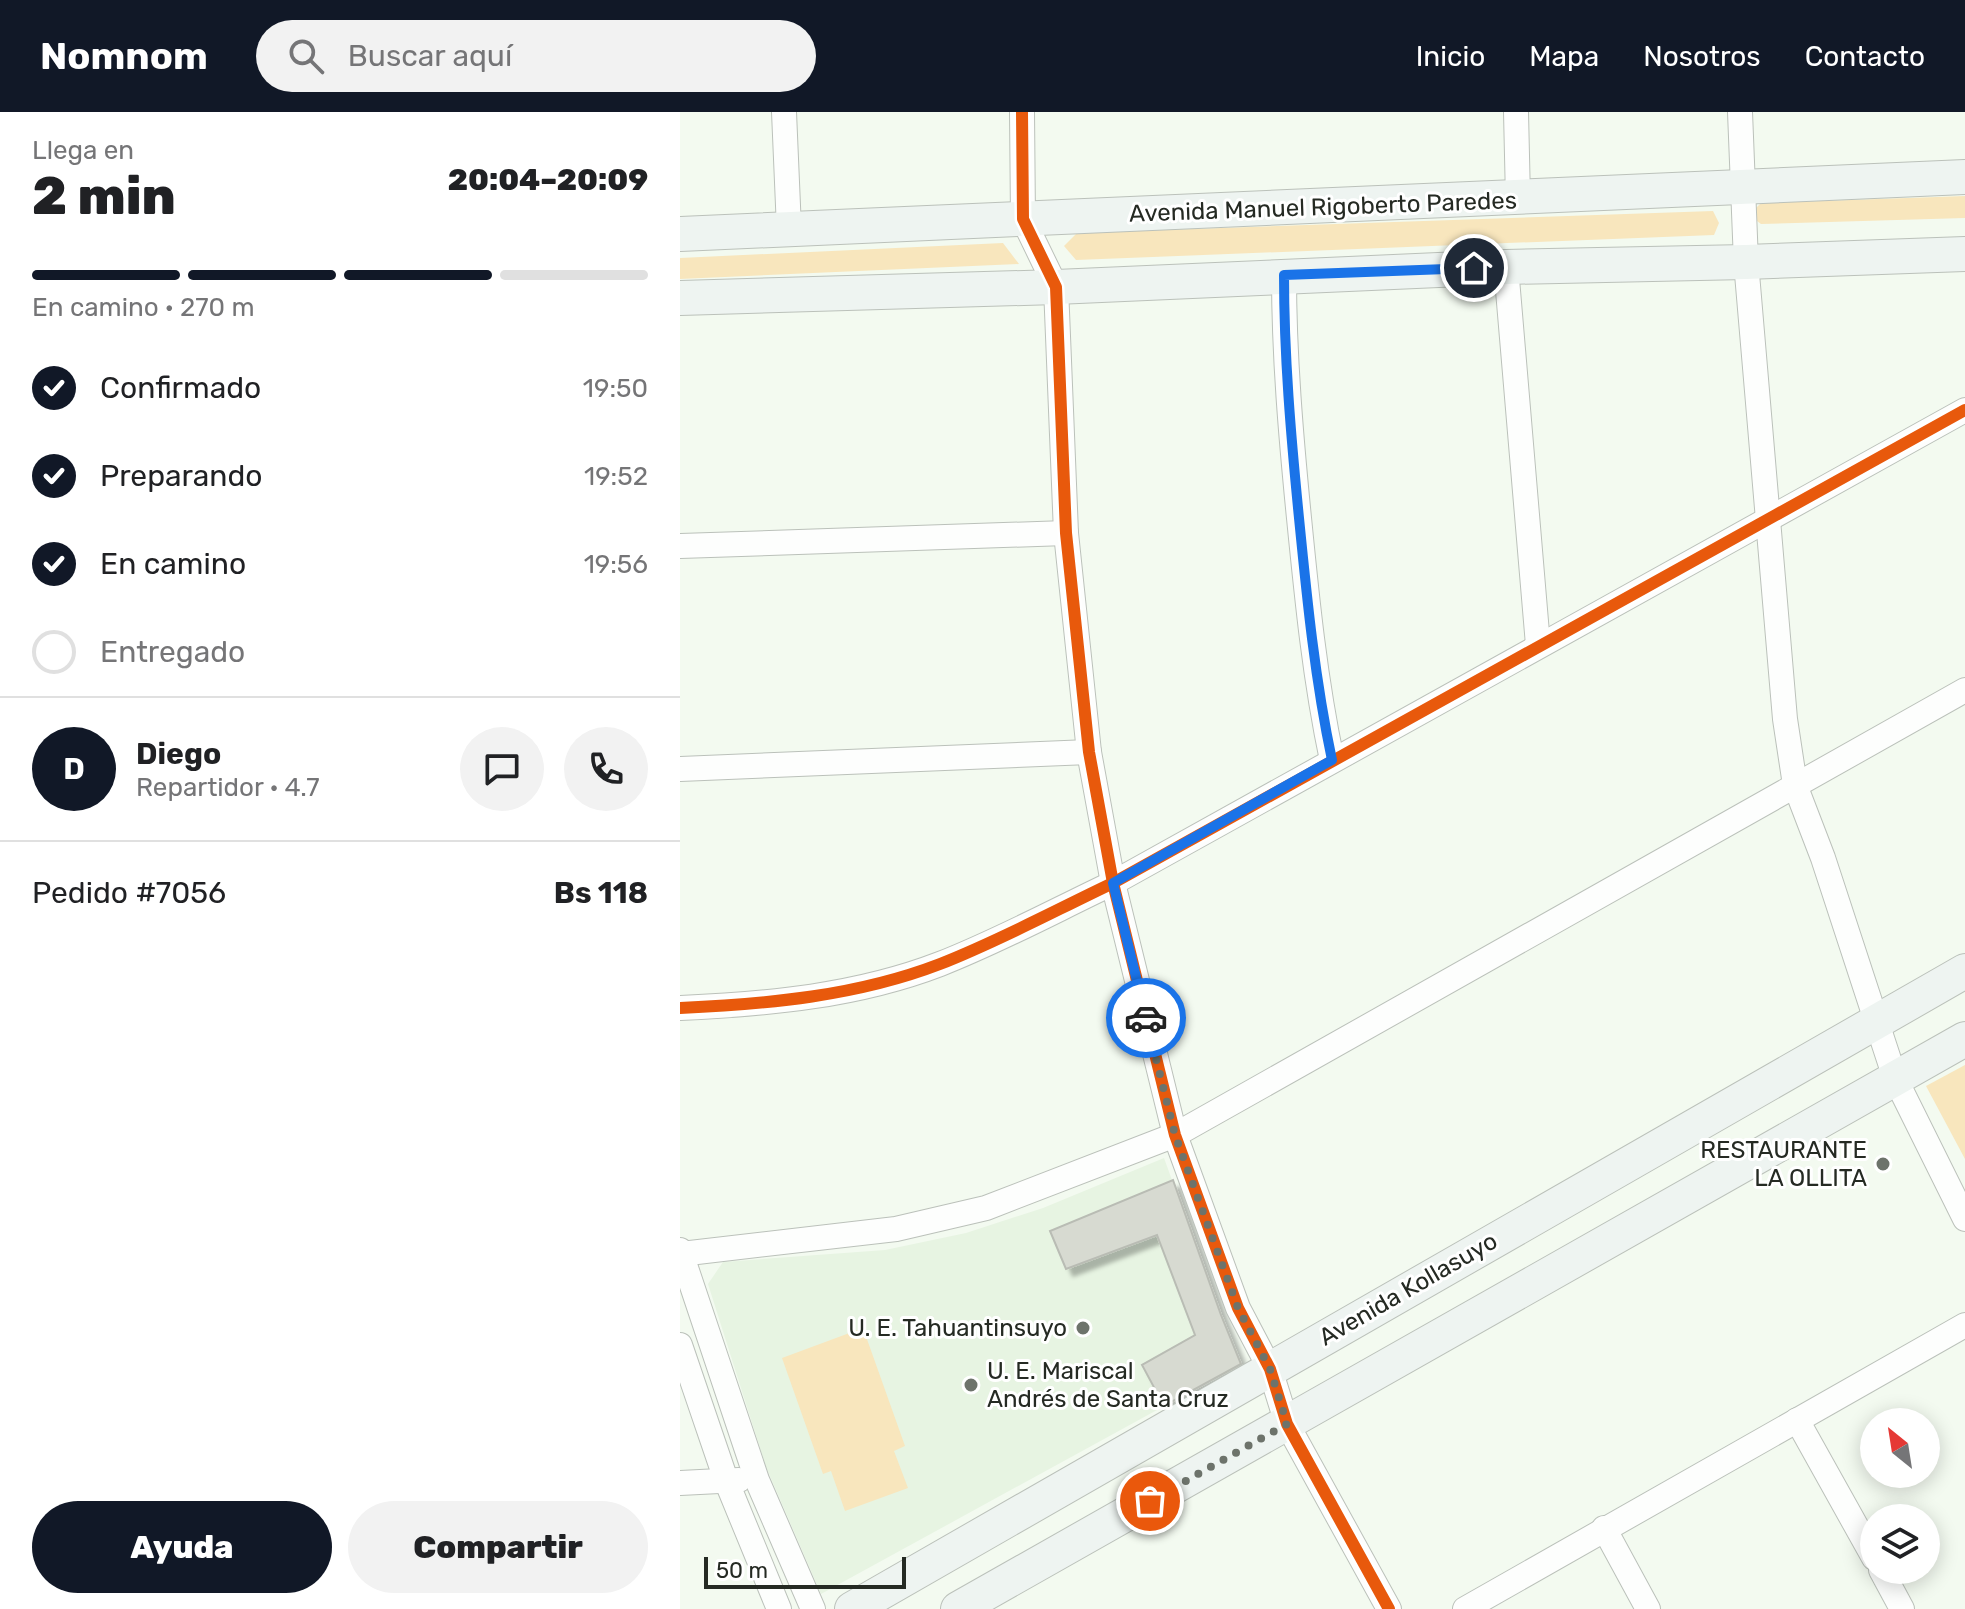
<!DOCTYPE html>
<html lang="es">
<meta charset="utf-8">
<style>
body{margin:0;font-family:Rubik,sans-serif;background:#f2f2f2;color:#202124;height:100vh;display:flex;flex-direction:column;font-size:30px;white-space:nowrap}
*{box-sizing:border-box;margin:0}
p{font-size:26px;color:#757577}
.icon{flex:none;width:44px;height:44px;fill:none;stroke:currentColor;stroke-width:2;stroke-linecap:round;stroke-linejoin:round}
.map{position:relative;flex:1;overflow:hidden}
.details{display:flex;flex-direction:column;background:#fff;width:680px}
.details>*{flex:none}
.needle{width:52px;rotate:330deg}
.buttons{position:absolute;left:1180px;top:1296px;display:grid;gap:16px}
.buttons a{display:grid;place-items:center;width:80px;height:80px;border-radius:50%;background:#fff;box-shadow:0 4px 20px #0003;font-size:40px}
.scale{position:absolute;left:24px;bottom:20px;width:202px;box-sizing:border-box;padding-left:8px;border:4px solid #252a23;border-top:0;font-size:22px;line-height:28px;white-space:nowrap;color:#252a23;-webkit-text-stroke:6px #fff;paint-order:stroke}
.pin{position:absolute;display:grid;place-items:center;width:68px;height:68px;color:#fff;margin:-34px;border:4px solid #fff;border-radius:50%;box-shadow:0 2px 8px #0007}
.courier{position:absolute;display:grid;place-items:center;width:80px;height:80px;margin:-40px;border:6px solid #1a73e8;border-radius:50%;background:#fff;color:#222;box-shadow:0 2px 10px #0007}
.summary em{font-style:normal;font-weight:800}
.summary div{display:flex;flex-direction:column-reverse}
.summary{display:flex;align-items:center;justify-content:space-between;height:136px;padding:0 32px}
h1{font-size:52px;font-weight:800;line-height:60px}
.bar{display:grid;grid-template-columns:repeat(4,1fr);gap:12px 8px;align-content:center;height:96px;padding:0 32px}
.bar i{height:10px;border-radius:6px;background:#e0e0e0}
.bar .selected{background:#111827}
.bar p{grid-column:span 4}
.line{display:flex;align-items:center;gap:20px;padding:0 32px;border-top:2px solid #e0e0e0}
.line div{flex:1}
.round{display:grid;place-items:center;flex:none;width:84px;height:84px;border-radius:42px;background:#f2f2f2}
ol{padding:0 32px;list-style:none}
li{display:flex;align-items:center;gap:24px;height:88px}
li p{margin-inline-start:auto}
li .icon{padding:8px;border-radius:50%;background:#111827;color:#fff;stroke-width:4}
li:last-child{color:#757577}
li i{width:44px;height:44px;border:4px solid #e0e0e0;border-radius:50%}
.button{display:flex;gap:16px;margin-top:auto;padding:16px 32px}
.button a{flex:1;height:92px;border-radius:48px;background:#111827;color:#fff;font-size:32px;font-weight:800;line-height:92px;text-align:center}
.button a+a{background:#f2f2f2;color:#202124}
header{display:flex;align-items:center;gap:48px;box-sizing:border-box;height:112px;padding:0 40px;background:#111827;color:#fff}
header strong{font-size:38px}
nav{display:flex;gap:44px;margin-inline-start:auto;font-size:28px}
.search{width:560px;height:72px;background:#f2f2f2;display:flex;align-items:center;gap:20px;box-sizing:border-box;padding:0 28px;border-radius:44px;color:#757577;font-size:30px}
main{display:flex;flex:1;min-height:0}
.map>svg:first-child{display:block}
.built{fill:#e7f4e2}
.green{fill:#f8e6bd}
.building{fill:#d7dad1;stroke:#b9bcb4;stroke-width:2;filter:url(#shadow)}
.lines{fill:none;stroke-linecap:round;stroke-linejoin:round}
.street-casing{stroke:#bbc1ba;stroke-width:26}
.secondary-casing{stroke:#bbc1ba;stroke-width:36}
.street{stroke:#fdfefd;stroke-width:24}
.secondary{stroke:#eef4f1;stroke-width:34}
.cycleway-casing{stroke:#fff;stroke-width:17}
.cycleway{stroke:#e8590c;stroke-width:12}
.done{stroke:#6d736b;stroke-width:8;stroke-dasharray:0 14.4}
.route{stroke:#1a73e8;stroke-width:10}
.poi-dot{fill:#6d736b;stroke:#fff;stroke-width:3}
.labels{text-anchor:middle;stroke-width:6;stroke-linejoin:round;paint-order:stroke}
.street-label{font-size:24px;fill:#252a23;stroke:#fff}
.poi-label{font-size:24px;fill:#252a23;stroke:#fff;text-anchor:end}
</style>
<header>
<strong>Nomnom</strong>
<div class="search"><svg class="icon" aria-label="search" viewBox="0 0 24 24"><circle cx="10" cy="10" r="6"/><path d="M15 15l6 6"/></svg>Buscar aquí</div>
<nav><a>Inicio</a><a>Mapa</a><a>Nosotros</a><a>Contacto</a></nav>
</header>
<main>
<section class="details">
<div class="summary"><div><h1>2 min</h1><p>Llega en</p></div><em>20:04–20:09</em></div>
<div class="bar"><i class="selected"></i><i class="selected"></i><i class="selected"></i><i></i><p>En camino · 270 m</p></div>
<ol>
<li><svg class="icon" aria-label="check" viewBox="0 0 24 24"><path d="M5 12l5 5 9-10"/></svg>Confirmado<p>19:50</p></li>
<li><svg class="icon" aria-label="check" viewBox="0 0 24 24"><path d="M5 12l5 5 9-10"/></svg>Preparando<p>19:52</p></li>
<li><svg class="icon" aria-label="check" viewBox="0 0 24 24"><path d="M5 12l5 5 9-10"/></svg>En camino<p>19:56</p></li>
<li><i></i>Entregado</li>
</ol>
<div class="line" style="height:144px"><b class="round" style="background:#111827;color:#fff">D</b><div><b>Diego</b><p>Repartidor · 4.7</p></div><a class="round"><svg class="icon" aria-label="chat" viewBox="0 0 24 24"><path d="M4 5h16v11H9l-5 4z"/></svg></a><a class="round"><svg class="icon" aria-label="phone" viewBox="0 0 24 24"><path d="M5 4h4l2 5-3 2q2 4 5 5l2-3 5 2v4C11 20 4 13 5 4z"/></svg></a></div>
<div class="line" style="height:104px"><div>Pedido #7056</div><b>Bs 118</b></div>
<div class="button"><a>Ayuda</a><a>Compartir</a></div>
</section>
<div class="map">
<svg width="1285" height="1497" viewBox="0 0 1285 1497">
<defs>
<filter id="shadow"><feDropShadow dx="7" dy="7" stdDeviation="2" flood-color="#0004"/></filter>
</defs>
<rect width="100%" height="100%" fill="#f3faf0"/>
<!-- built -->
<path class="built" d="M484,1046L541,1203L561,1252L141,1482L86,1355L28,1172L43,1150L205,1138L286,1121L363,1096Z"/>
<!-- green -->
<g class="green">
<path d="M1285,84V106L1081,112L1069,103L1081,91Z"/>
<path d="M1033,99L1039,111L1034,123L396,148L384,134L397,121Z"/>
<path d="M323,131L339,152L0,167V146Z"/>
<path d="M1285,953V1047L1246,974Z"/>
<path d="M183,1216L225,1334L214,1339L228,1376L165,1399L151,1359L143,1362L102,1246Z"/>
</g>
<!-- building -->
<path class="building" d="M493,1068L541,1203L561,1252L484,1294L462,1253L515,1223L477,1123L386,1157L370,1119Z"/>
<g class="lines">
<!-- street casing -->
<g class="street-casing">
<g id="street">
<path d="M104,0L109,117"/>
<path d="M342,0L343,107L376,175L386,421L409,640L433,771L495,1023L558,1196L590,1257L607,1312L709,1497"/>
<path d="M836,0L838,87"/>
<path d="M1060,0L1066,150L1105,607L1115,673L1143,746L1215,966L1285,1107"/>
<path d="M826,155L858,533"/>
<path d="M604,163C604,244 611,325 619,406C627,487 635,568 652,648"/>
<path d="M0,434L386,421"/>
<path d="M0,657L409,640"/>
<path d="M0,896C88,892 177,884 260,852C319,829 376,798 433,771L1285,298"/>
<path d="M0,1138L77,1368L133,1497"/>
<path d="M0,1142L216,1117L306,1096L495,1023L1285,578"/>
<path d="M0,1233L46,1368L99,1497"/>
<path d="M1117,1308L1194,1446"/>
<path d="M0,1371L59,1368"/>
<path d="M924,1416L968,1497"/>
<path d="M1201,1458L1222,1497"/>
<path d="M785,1497L1285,1213"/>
</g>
</g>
<!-- secondary casing -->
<g class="secondary-casing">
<g id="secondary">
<path d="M0,122L1285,65"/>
<path d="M0,186L376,175L826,155L1066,150L1285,142"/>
<path d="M172,1497L1285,859"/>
<path d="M278,1497L1285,927"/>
</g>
</g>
<!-- street -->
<use href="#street" class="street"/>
<!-- secondary -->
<use href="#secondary" class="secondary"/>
<!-- cycleway casing -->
<g class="cycleway-casing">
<g id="cycleway">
<path d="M342,0L343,107L376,175L386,421L409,640L433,771L495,1023L558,1196L590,1257L607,1312L709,1497"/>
<path d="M0,896C88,892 177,884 260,852C319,829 376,798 433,771L1285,298"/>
</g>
</g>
<!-- cycleway -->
<use href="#cycleway" class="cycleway"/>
</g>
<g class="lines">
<!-- done -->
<path class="done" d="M466,906L495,1023L558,1196L590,1257L607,1312L470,1389"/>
<!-- route -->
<path class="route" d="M466,906L433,771L652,648C635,568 627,487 619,406C611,325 604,244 604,163L794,156"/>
</g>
<!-- markers -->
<g class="poi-dot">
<circle cx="1203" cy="1052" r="8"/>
<circle cx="403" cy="1216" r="8"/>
<circle cx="291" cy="1273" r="8"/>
</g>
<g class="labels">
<!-- street labels -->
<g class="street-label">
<text transform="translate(643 95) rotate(-2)" y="8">Avenida Manuel Rigoberto Paredes</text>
<text transform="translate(728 1177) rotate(-30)" y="8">Avenida Kollasuyo</text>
</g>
<!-- poi labels -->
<g class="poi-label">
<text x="1187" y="1046">RESTAURANTE<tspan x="1187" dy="28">LA OLLITA</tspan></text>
<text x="387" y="1224">U. E. Tahuantinsuyo</text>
<text x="307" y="1267" text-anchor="start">U. E. Mariscal<tspan x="307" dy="28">Andrés de Santa Cruz</tspan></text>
</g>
</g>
</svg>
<div class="buttons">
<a><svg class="needle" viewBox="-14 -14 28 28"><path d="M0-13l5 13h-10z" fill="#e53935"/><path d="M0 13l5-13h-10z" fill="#757577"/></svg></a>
<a><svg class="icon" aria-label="layers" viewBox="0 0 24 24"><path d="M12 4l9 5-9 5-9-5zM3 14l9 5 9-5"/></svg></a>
</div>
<div class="scale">50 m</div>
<div class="pin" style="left:470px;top:1389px;background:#ea580c"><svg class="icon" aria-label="bag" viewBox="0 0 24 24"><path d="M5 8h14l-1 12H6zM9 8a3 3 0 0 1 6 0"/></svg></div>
<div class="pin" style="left:794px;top:156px;background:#1f2937"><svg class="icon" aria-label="home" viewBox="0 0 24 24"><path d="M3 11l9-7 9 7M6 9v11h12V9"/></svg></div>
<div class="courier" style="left:466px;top:906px"><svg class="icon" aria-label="car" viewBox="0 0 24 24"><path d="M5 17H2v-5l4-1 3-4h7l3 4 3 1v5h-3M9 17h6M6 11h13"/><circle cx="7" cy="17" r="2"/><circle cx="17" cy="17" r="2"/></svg></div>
</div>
</main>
